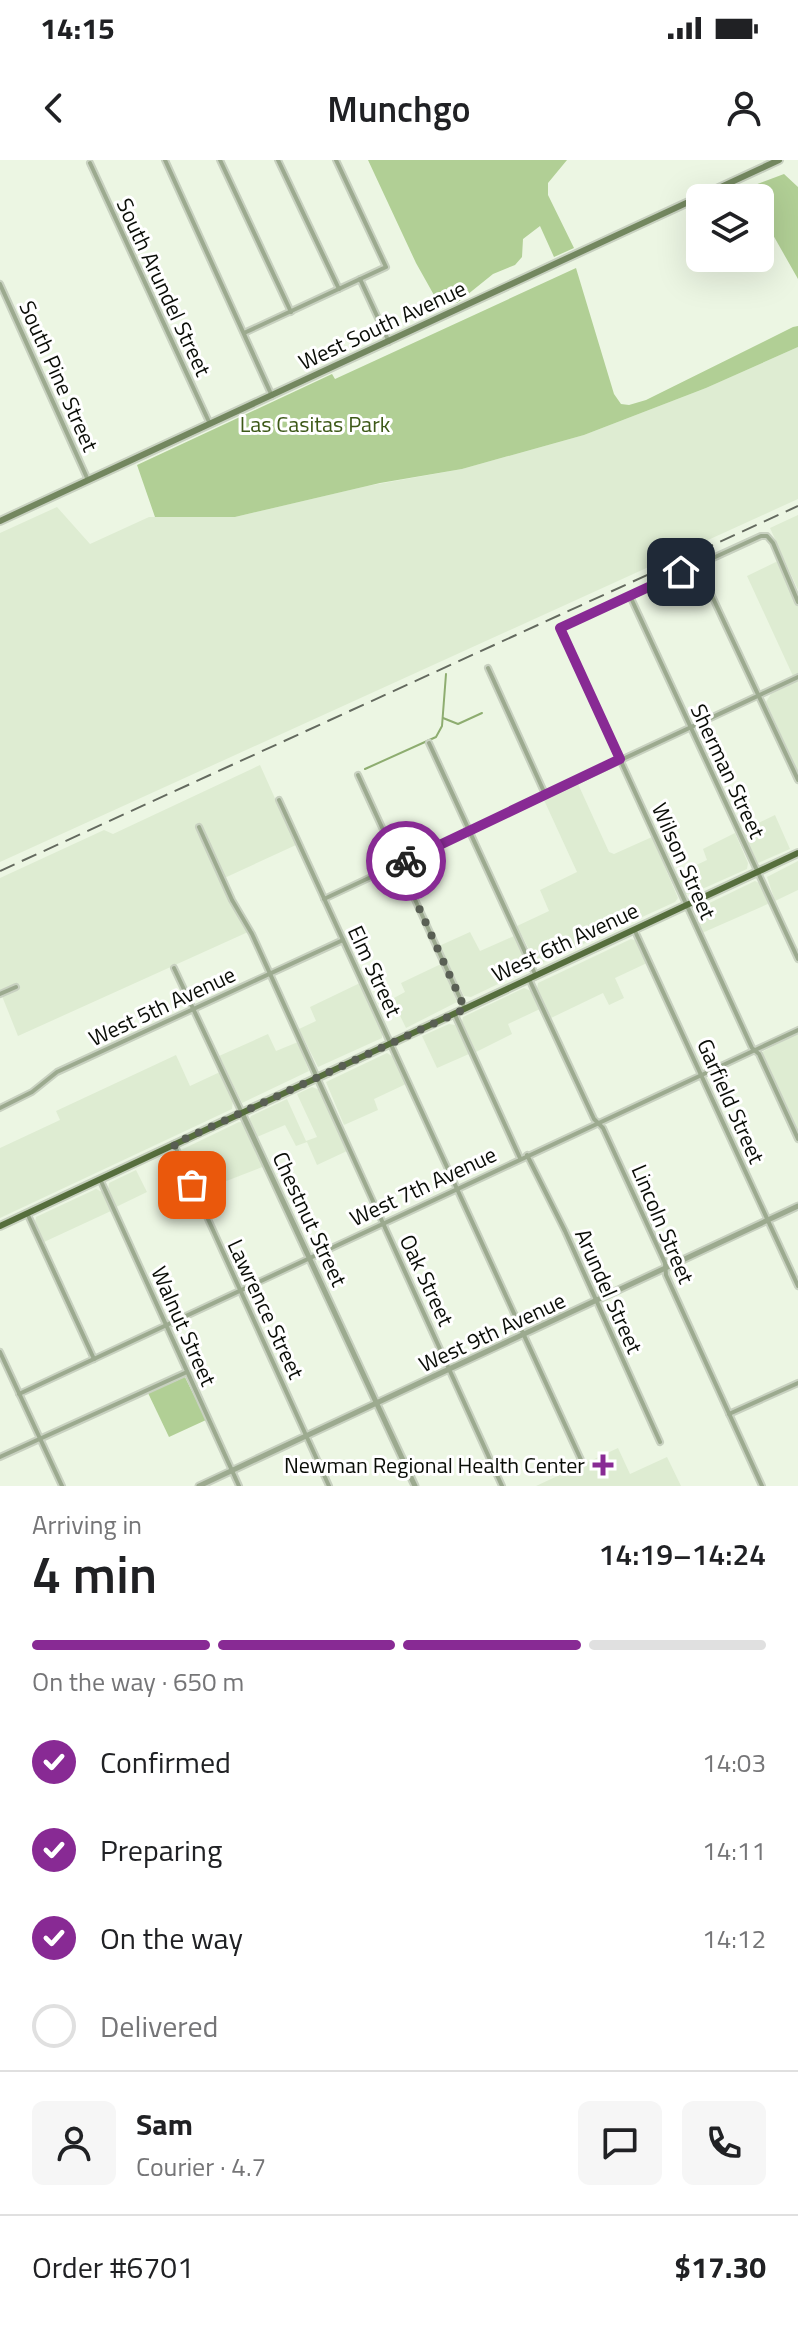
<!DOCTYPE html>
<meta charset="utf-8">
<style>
body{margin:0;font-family:"Titillium Web",sans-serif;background:#f6f6f6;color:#202124;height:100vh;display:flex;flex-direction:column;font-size:30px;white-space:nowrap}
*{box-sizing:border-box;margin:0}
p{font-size:26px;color:#757577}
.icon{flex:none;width:44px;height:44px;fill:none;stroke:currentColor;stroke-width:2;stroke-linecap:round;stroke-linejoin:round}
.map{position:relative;height:1326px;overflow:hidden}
.panel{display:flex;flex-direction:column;background:#fff;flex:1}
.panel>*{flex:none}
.tools{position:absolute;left:686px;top:24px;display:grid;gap:16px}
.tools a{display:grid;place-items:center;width:88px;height:88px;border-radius:12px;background:#fff;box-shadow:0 8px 32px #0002;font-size:40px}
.pin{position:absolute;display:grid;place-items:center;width:68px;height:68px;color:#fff;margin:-34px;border-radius:16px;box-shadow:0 4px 12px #0006}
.courier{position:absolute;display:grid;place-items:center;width:80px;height:80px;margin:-40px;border:6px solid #882a94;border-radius:50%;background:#fff;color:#222;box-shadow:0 2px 10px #0007}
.summary em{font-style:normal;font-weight:600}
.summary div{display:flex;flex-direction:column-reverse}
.summary{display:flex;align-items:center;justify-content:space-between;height:136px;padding:0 32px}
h1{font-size:52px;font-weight:600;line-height:60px}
.bar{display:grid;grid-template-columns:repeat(4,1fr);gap:12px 8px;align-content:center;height:96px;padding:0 32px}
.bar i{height:10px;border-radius:6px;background:#e0e0e0}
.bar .selected{background:#882a94}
.bar p{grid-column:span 4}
.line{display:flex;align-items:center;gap:20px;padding:0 32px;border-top:2px solid #e0e0e0}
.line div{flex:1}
.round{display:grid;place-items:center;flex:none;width:84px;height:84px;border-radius:12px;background:#f6f6f6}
ol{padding:0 32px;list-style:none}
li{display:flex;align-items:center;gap:24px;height:88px}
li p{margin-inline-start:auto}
li .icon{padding:8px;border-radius:50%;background:#882a94;color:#fff;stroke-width:4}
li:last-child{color:#757577}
li i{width:44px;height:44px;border:4px solid #e0e0e0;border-radius:50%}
.status{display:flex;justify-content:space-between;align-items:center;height:56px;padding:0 40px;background:#fff;direction:ltr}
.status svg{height:22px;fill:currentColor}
header{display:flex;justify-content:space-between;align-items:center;height:104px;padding:0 32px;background:#fff;font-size:36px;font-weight:600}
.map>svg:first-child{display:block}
.built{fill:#deecd2}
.green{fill:#b1cf95}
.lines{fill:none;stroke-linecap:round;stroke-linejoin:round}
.stream{stroke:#8ead70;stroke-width:2}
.minor-casing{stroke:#c8d1c0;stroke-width:8}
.tertiary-casing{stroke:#c8d1c0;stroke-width:9}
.secondary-casing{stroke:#c8d1c0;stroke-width:10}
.primary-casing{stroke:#c8d1c0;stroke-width:10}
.minor{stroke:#9caa8f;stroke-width:4}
.tertiary{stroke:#9caa8f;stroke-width:5}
.secondary{stroke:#73875f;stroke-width:6}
.primary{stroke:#566e3d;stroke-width:6}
.rail{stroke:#646a5f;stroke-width:2;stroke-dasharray:16 8;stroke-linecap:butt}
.done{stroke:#595f54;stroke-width:8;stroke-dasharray:0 14.4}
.route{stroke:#882a94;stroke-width:10}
.poi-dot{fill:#882a94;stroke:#fff;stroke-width:3}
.labels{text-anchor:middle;stroke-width:6;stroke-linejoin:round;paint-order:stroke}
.street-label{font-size:22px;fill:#0a0d07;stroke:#fff}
.park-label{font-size:22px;fill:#3d5918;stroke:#fff}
.poi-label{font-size:22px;fill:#0a0d07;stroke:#fff;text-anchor:end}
</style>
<div class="status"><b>14:15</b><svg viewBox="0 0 49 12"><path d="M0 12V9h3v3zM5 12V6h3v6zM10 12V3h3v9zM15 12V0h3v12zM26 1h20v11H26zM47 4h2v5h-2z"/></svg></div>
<header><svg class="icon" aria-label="back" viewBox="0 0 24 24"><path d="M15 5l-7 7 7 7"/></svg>Munchgo<svg class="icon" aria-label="person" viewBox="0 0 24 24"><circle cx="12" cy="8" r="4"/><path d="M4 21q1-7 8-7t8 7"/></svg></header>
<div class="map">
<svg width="798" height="1326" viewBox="0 0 798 1326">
<rect width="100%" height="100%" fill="#ecf6e3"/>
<!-- built -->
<g class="built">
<path d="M798,187V339L0,702V373L57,347L90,384L149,357H235L367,326L462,309L584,275L706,228Z"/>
<path d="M798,355V430L770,368Z"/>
<path d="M780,400L798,444V514L793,516L747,416Z"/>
<path d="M798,521V612L766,542L771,534Z"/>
<path d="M260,605L296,685L220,720L248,772L18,876L0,831V718L104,670L113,674Z"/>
<path d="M578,624L609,692L614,694L652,677L678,738L675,742L537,805L517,766L549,751L540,730L577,712L544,640Z"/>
<path d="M775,655L790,689L758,703L742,671Z"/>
<path d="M735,673L748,703L747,709L691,734H686L677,714L707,700L703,689Z"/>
<path d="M798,701V730L775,741L767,717Z"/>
<path d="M755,721L761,724L770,743L702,773L695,750Z"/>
<path d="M470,772L480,791L514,776L527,805V810L471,837L464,836L439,786Z"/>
<path d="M631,779L637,781L647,803L615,818L624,838L609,845L603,833L551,858L537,829L538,823Z"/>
<path d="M441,804L457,842L406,868L392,839L405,832L401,823Z"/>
<path d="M360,823L382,872V878L318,907L299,869L316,861L310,847Z"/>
<path d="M524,828L531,831L540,849L508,864L512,874L476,892L462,862L463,857Z"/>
<path d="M449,864L455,865L469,894L437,908L422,876Z"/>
<path d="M798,873V971L762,892Z"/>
<path d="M268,874L276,891L298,882L309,911L242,943L219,896Z"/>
<path d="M387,893L393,897L406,924L374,939L378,950L344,965L326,922Z"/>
<path d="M176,895L190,926L220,912L233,940L232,949L0,1058V988L60,960L56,951Z"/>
<path d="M312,927L320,930L347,991L317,1005L307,982L296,986L285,965L257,977L249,960L251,956L287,939L306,981L317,977L297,934Z"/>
<path d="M239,962L245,963L265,1006L198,1032L181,990Z"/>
<path d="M136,1010L147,1032L116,1047L108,1030L109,1023Z"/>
<path d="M96,1029L102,1032L111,1051L44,1082L35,1062L36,1057Z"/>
<path d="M618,1288L630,1314L667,1297L681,1326H536Z"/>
</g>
<!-- green -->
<g class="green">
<path d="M368,0H567L548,23V35L574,88L554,97L540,66L523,79L522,97L515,105L493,114L457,143L439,144L416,103Z"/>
<path d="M784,14L798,27V119L760,52V38H748L742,34L747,28Z"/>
<path d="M576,108L614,234L621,244L629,245L646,240L793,167L798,166V187L706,228L584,275L462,309L380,323L235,357H155L137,305L332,214L335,219Z"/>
<path d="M185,1217L206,1260L169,1277L148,1233Z"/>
</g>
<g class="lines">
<!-- stream -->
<g class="stream">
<path d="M443,558L458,564L482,553"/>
<path d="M365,609L436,577L442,566L446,514"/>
</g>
<!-- minor casing -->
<g class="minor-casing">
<g id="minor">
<path d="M165,0L272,236"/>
<path d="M220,0L291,152"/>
<path d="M278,0L339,129"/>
<path d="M90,3L210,264"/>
<path d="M360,119L389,182"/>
<path d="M0,124L88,320"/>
<path d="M244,173L386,107L336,0"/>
<path d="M697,404L798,620"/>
<path d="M630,436L798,799"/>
<path d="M798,442L773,383L767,376H761L560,468L752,888L759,894L798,979"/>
<path d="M488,508L545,634"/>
<path d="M429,583L536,816"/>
<path d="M358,615L465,849"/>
<path d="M279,640L582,1302"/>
<path d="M199,667L232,740L252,774L502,1326"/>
<path d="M324,739L798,517"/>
<path d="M634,769L798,1126"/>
<path d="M174,808L242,953"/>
<path d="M529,819L594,959L603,968L665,1103L666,1115L762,1326"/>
<path d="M0,834L16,827"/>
<path d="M455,855L520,998"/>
<path d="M0,948L32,932L57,912L343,780"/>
<path d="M174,984L329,1326"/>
<path d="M527,995L565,1071L660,1282"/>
<path d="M100,1019L239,1326"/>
<path d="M27,1053L94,1199"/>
<path d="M0,1192L62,1326"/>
<path d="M19,1234L798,870"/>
<path d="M729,1254L798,1223"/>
<path d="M0,1297L187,1212"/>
</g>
</g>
<!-- tertiary casing -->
<g class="tertiary-casing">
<g id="tertiary">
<path d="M242,953L415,1326"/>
<path d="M199,1326L798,1046"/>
</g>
</g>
<!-- secondary casing -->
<g class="secondary-casing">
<path id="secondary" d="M0,361L779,0"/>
</g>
<!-- primary casing -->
<g class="primary-casing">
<path id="primary" d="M0,1066L798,693"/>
</g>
<!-- minor -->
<use href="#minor" class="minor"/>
<!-- tertiary -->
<use href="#tertiary" class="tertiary"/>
<!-- secondary -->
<use href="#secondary" class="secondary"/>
<!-- primary -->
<use href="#primary" class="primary"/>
<!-- rail -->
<path class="rail" d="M0,711L798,346"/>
</g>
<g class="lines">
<!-- done -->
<path class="done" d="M192,1025L174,984L465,849L399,704L406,701"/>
<!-- route -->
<path class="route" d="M406,701L620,599L560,468L681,412"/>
</g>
<!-- markers -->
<path class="poi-dot" d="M599 1293h8v8h8v8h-8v8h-8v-8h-8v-8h8z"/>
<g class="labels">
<!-- street labels -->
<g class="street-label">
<text transform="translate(164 127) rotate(65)" y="8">South Arundel Street</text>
<text transform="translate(382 165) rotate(-25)" y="8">West South Avenue</text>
<text transform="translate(59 216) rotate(66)" y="8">South Pine Street</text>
<text transform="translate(728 611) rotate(65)" y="8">Sherman Street</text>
<text transform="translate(684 701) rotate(66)" y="8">Wilson Street</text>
<text transform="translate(565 782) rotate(-25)" y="8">West 6th Avenue</text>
<text transform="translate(375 811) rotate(65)" y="8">Elm Street</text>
<text transform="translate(162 846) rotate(-25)" y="8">West 5th Avenue</text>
<text transform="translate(731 941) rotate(66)" y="8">Garfield Street</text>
<text transform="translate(423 1026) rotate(-25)" y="8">West 7th Avenue</text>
<text transform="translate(310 1059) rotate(65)" y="8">Chestnut Street</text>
<text transform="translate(663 1064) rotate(67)" y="8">Lincoln Street</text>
<text transform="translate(427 1120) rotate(65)" y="8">Oak Street</text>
<text transform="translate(609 1131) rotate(66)" y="8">Arundel Street</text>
<text transform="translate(266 1149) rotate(65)" y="8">Lawrence Street</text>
<text transform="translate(184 1166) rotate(66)" y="8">Walnut Street</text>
<text transform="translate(492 1172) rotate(-25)" y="8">West 9th Avenue</text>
</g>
<!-- park labels -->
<g class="park-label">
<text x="315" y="272">Las Casitas Park</text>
</g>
<!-- poi labels -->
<g class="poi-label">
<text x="585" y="1313">Newman Regional Health Center</text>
</g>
</g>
</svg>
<div class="tools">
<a><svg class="icon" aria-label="layers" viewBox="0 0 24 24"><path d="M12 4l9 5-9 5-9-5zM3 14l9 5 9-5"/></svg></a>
</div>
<div class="pin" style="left:192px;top:1025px;background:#ea580c"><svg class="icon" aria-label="bag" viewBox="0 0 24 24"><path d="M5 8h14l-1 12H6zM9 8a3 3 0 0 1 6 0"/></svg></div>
<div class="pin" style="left:681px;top:412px;background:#1f2937"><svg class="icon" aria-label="home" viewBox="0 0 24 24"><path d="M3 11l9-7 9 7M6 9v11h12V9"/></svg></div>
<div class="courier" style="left:406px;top:701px"><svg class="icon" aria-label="bike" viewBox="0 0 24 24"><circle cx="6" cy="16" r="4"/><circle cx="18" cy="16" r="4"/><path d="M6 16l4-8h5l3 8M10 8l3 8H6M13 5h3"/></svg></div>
</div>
<section class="panel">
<div class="summary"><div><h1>4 min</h1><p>Arriving in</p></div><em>14:19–14:24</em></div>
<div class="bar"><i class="selected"></i><i class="selected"></i><i class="selected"></i><i></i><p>On the way · 650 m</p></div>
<ol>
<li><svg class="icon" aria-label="check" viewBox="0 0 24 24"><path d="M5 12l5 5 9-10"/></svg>Confirmed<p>14:03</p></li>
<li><svg class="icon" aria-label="check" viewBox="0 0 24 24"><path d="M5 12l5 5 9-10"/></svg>Preparing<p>14:11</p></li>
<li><svg class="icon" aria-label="check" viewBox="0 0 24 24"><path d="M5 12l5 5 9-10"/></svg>On the way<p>14:12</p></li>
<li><i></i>Delivered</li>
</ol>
<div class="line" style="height:144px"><a class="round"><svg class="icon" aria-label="person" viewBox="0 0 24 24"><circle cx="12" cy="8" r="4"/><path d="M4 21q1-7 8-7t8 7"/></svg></a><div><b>Sam</b><p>Courier · 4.7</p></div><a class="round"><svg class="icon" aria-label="chat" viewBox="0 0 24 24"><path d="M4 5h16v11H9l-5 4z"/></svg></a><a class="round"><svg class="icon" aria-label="phone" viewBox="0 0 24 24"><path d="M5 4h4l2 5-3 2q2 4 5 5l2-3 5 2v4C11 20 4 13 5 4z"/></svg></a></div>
<div class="line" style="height:104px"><div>Order #6701</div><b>$17.30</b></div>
</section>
